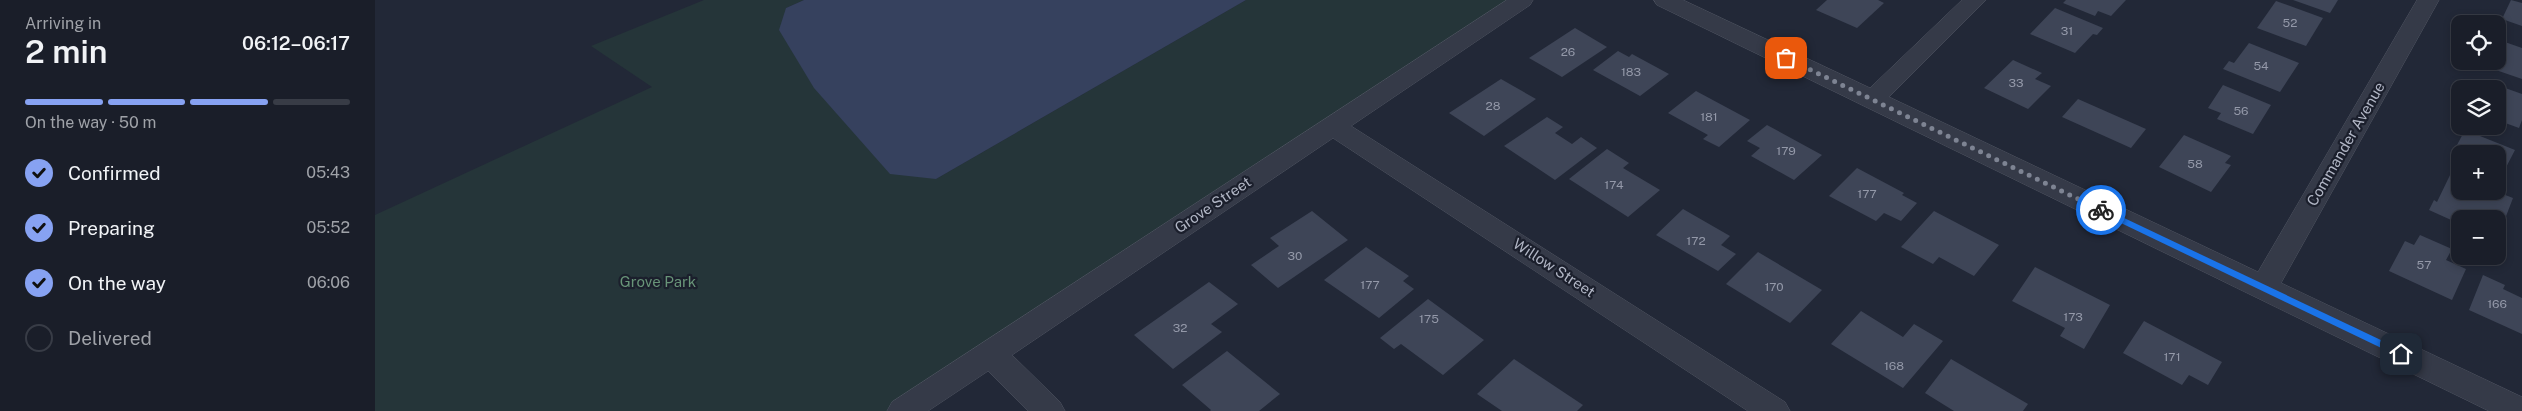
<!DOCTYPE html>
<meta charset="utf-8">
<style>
body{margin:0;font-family:"Public Sans",sans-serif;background:#232731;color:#f1f3f6;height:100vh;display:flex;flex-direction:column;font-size:19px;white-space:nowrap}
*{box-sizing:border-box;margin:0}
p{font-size:16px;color:#9fa2a8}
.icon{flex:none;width:28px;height:28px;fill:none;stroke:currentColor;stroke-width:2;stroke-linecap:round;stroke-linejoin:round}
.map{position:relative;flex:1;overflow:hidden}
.details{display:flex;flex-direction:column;background:#1a1e29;width:375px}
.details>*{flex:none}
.buttons{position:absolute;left:2076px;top:15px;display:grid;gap:10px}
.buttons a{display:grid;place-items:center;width:55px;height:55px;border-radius:10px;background:#1a1e29;box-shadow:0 2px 8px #0003,0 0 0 1px #383c46;font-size:25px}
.pin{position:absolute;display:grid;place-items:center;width:42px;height:42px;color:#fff;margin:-21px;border-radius:10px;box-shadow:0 2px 8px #0006}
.courier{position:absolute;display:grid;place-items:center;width:50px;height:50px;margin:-25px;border:4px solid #1a73e8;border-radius:50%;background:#fff;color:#222;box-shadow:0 1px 6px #0007}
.head em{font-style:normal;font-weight:600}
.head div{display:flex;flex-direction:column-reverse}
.head{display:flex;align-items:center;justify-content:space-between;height:85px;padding:0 25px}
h1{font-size:32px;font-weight:600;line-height:38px}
.bar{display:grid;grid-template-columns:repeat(4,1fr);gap:8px 5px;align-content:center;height:60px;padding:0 25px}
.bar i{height:6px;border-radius:4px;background:#383c46}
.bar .current{background:#87a2f2}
.bar p{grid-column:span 4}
ol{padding:0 25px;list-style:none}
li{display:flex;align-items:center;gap:15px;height:55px}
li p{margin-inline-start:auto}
li .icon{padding:5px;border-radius:50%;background:#87a2f2;color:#111;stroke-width:4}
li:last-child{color:#9fa2a8}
li i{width:28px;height:28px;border:2px solid #383c46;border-radius:50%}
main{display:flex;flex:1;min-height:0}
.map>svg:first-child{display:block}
.green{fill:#253539}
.water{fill:#36415e}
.building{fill:#3e4557}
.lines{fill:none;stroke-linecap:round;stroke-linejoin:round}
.minor-casing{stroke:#505562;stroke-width:1}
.minor{fill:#353a48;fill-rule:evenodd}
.route{fill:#1a73e8}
.done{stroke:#7e8493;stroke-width:5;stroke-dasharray:0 9}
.labels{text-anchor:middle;stroke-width:4.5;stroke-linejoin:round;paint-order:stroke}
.number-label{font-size:12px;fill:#9499a9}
.street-label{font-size:15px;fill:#b0b5c4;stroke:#1b1f2c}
.park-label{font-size:15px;fill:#689478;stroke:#1b1f2c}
</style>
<main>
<section class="details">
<div class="head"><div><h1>2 min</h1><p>Arriving in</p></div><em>06:12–06:17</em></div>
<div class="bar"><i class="current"></i><i class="current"></i><i class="current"></i><i></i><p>On the way · 50 m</p></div>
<ol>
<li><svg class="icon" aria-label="check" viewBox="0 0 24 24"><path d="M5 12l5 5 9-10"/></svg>Confirmed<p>05:43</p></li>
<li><svg class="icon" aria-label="check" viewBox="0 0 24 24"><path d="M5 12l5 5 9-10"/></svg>Preparing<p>05:52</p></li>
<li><svg class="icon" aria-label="check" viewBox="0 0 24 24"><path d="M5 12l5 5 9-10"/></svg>On the way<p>06:06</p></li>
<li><i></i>Delivered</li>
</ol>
</section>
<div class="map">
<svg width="2147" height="411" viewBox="0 0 2147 411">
<rect width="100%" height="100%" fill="#222837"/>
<!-- green -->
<path class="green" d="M329,0H429L411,8L561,179L871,0H1147L528,411H0V215L277,87L216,46Z"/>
<!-- water -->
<path class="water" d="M429,0H871L561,179L515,174L439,88L404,30L411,8Z"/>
<!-- building -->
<g class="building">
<path d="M1452,0H1503L1509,3L1482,28L1441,10Z"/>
<path d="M1691,0H1751L1736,16L1723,11L1720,16L1688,3Z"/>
<path d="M1918,0H1963L1955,13Z"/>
<path d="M2136,0L2147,3V26L2127,19Z"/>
<path d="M1901,1L1948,18L1931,46L1882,28Z"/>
<path d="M1680,8L1728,28L1722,35L1718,34L1700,53L1655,34Z"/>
<path d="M1200,28L1232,47L1187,77L1154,58Z"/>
<path d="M2127,41L2147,48V79L2115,68L2118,61H2122V51Z"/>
<path d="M1874,43L1924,63L1905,92L1848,69L1854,61L1859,63Z"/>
<path d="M1243,51L1254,57L1257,54L1294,74L1265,96L1218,70Z"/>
<path d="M1638,60L1667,73L1660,79L1676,86L1653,109L1609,88Z"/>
<path d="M1126,79L1161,99L1109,136L1074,113Z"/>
<path d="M2105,79L2147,94V120L2144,128L2122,120V89H2100Z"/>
<path d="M1848,85L1896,105L1878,134L1842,119L1846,113L1833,108Z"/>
<path d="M1321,91L1375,120L1344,147L1328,139L1333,135L1293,113Z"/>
<path d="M1703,99L1771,129L1756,148L1687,117Z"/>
<path d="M1172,117L1188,127L1180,133L1197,144L1206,137L1222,148L1180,180L1129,146Z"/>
<path d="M1392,125L1447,155L1419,180L1376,156L1385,148L1372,141Z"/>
<path d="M2090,130L2140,150L2125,179L2122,178V154H2085V162L2075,158Z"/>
<path d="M1809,135L1856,156L1850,163L1856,165L1836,192L1784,167Z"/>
<path d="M1232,149L1254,163L1248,168L1285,190L1253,217L1194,179Z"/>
<path d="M1482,168L1529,193L1527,195L1542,203L1526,221L1509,213L1501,221L1454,196Z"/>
<path d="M2076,173L2085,177V191H2120L2138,198L2125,232L2122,231V219H2085V224L2054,210L2059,200L2062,202Z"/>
<path d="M1308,209L1355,236L1346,245L1361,254L1343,271L1281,235Z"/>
<path d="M937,211L973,240L903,288L876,265L904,246L895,238Z"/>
<path d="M1559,211L1624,245L1599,276L1564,257L1558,264L1526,247Z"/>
<path d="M2045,235L2077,249L2071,260L2091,269L2077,300L2014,271L2030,241L2039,245Z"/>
<path d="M991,247L1034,276L1028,281L1039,289L1004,318L949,280Z"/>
<path d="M1383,252L1447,290L1415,323L1351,284Z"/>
<path d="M1660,267L1735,305L1709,349L1685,336L1690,328L1637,301Z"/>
<path d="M2108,275L2130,285L2128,289L2147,298V334L2094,310Z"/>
<path d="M834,282L863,304L836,324L847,332L798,369L759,335Z"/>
<path d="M1053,299L1109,340L1068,375L1026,344L1019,349L1005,338Z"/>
<path d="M1486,311L1528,337L1539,324L1568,341L1528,388L1456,344Z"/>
<path d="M1769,321L1847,362L1833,385L1814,375L1807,385L1748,353Z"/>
<path d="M852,351L905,394L884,411H835L836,410L807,385Z"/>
<path d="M1139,359L1208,405L1202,411H1127L1102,394Z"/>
<path d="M1576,359L1653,404L1648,411H1579L1550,393Z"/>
</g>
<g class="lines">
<!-- minor casing -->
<g class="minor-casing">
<g id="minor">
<path d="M1132,0H1158L1155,5L976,126L1410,402L1415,411H1373L958,138L637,355L685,402L690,411H653L613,371L553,411H512L517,402Z"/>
<path d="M1279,0H1308L1495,88L1587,0H1611L1514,97L1883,272L2042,0H2064L1906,283L2147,397V411H2114L1282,5Z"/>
</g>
</g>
<!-- minor -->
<use href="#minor" class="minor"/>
</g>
<!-- route -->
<path class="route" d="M1726,207L2029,351L2030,354L2029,356H2023L1723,212L1722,210Z"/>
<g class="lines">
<!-- done -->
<path class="done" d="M1411,58L1726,210"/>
</g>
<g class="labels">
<!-- number labels -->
<g class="number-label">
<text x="1915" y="27">52</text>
<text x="1692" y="35">31</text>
<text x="1193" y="56">26</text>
<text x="1886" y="70">54</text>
<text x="1256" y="76">183</text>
<text x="1641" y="87">33</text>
<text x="1118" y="110">28</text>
<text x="1866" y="115">56</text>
<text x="1334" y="121">181</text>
<text x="1411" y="155">179</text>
<text x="1820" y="168">58</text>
<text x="1239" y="189">174</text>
<text x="1492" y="198">177</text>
<text x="1321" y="245">172</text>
<text x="920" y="260">30</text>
<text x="2049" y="269">57</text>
<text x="995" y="289">177</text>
<text x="1399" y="291">170</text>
<text x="2122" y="308">166</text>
<text x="1698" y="321">173</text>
<text x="1054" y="323">175</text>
<text x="805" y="332">32</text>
<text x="1797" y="361">171</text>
<text x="1519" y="370">168</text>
</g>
<!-- street labels -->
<g class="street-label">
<text transform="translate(1971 144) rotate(-60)" y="5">Commander Avenue</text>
<text transform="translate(838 205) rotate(-34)" y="5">Grove Street</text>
<text transform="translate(1179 268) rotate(33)" y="5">Willow Street</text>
</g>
<!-- park labels -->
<g class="park-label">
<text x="283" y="287">Grove Park</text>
</g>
</g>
</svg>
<div class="buttons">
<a><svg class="icon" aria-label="locate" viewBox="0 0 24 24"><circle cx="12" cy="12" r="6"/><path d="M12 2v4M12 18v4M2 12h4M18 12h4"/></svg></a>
<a><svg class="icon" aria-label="layers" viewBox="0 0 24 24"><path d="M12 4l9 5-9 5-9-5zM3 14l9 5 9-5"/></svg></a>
<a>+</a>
<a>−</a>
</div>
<div class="pin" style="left:1411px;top:58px;background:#ea580c"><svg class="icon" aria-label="bag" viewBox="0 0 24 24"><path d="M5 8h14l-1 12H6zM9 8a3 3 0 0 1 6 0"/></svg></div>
<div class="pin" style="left:2026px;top:354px;background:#1f2937"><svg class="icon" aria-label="home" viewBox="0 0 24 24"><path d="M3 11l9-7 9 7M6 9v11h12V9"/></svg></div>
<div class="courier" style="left:1726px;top:210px"><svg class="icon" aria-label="bike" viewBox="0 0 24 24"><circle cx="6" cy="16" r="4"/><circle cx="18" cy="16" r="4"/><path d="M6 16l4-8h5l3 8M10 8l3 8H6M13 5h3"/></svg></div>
</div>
</main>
